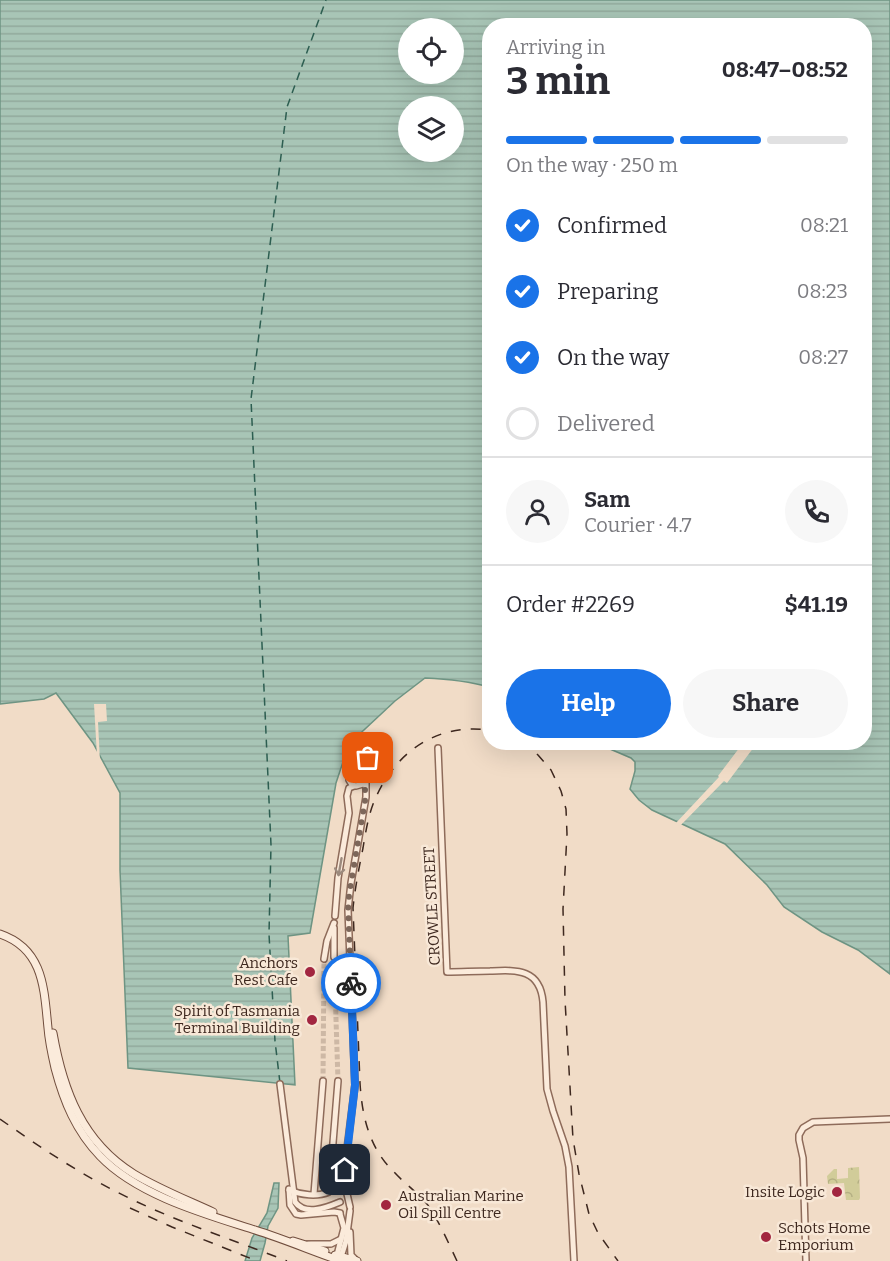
<!DOCTYPE html>
<meta charset="utf-8">
<style>
body{margin:0;font-family:Bitter,serif;background:#f7f7f7;color:#2b2b33;height:100vh;display:flex;flex-direction:column;font-size:22px;white-space:nowrap}
*{box-sizing:border-box;margin:0}
p{font-size:20px;color:#7c7c81}
.icon{flex:none;width:33px;height:33px;fill:none;stroke:currentColor;stroke-width:2;stroke-linecap:round;stroke-linejoin:round}
.map{position:relative;flex:1;overflow:hidden}
.side{position:absolute;left:482px;top:18px;width:390px;height:732px;display:flex;flex-direction:column;background:#fff;border-radius:24px;box-shadow:0 6px 24px #0002}
.side>*{flex:none}
.tools{position:absolute;left:398px;top:18px;display:grid;gap:12px}
.tools a{display:grid;place-items:center;width:66px;height:66px;border-radius:50%;background:#fff;box-shadow:0 6px 24px #0002;font-size:30px}
.pin{position:absolute;display:grid;place-items:center;width:51px;height:51px;color:#fff;margin:-26px;border-radius:12px;box-shadow:0 3px 9px #0006}
.courier{position:absolute;display:grid;place-items:center;width:60px;height:60px;margin:-30px;border:4px solid #1a73e8;border-radius:50%;background:#fff;color:#222;box-shadow:0 2px 8px #0007}
.overview em{font-style:normal;font-weight:700}
.overview div{display:flex;flex-direction:column-reverse}
.overview{display:flex;align-items:center;justify-content:space-between;height:102px;padding:0 24px}
h1{font-size:39px;font-weight:700;line-height:45px}
.bar{display:grid;grid-template-columns:repeat(4,1fr);gap:9px 6px;align-content:center;height:72px;padding:0 24px}
.bar i{height:8px;border-radius:4px;background:#e1e1e2}
.bar .active{background:#1a73e8}
.bar p{grid-column:span 4}
.line{display:flex;align-items:center;gap:15px;padding:0 24px;border-top:2px solid #e1e1e2}
.line div{flex:1}
.round{display:grid;place-items:center;flex:none;width:63px;height:63px;border-radius:32px;background:#f7f7f7}
ol{padding:0 24px;list-style:none}
li{display:flex;align-items:center;gap:18px;height:66px}
li p{margin-inline-start:auto}
li .icon{padding:6px;border-radius:50%;background:#1a73e8;color:#fff;stroke-width:4}
li:last-child{color:#7c7c81}
li i{width:33px;height:33px;border:3px solid #e1e1e2;border-radius:50%}
.primary-button{display:flex;gap:12px;margin-top:auto;padding:12px 24px}
.primary-button a{flex:1;height:69px;border-radius:36px;background:#1a73e8;color:#fff;font-size:24px;font-weight:700;line-height:69px;text-align:center}
.primary-button a+a{background:#f7f7f7;color:#2b2b33}
.map>svg:first-child{display:block}
.park{fill:url(#park-crowns)}
.water{fill:url(#water-rules);stroke:#6e9483;stroke-width:1.5;fill-rule:evenodd}
.pier{fill:#f1dcc7}
.lines{fill:none;stroke-linecap:round;stroke-linejoin:round}
.ferry{stroke:#2d5e51;stroke-width:1.5;stroke-dasharray:8 6;stroke-linecap:butt}
.minor-tunnel{stroke:#cdb8a5;stroke-width:5;stroke-dasharray:5 2.5;stroke-linecap:butt}
.minor-casing{stroke:#8e6b5a;stroke-width:8}
.secondary-casing{stroke:#704d3d;stroke-width:9}
.minor{stroke:#fbebdb;stroke-width:5}
.secondary{stroke:#fbebdb;stroke-width:7}
.rail{stroke:#3e281f;stroke-width:1.5;stroke-dasharray:10 10;stroke-linecap:butt}
.oneway{stroke:#9c8a7d}
.done{stroke:#7d675a;stroke-width:6;stroke-dasharray:0 10.8}
.route{stroke:#1a73e8;stroke-width:8}
.poi-dot{fill:#a22640;stroke:#f8e8d7;stroke-width:2}
.labels{text-anchor:middle;stroke-width:5;stroke-linejoin:round;paint-order:stroke}
.street-label{font-size:15px;fill:#3e281f;stroke:#f8e8d7}
.poi-label{font-size:15px;fill:#3e281f;stroke:#f8e8d7;text-anchor:end}
</style>
<div class="map">
<svg width="890" height="1261" viewBox="0 0 890 1261">
<defs>
<pattern id="park-crowns" width="20" height="18" patternUnits="userSpaceOnUse" patternTransform="scale(1.5)"><rect width="20" height="18" fill="#d1cc99"/><path d="M2 6a3 3 0 1 1 6 0M12 15a3 3 0 1 1 6 0" fill="none" stroke="#b4af83"/></pattern>
<pattern id="water-rules" width="6" height="5" patternUnits="userSpaceOnUse" patternTransform="scale(1.5)"><rect width="6" height="5" fill="#a8c5b6"/><path d="M0 2.5h6" fill="none" stroke="#92a99c"/></pattern>
</defs>
<rect width="100%" height="100%" fill="#f1dcc7"/>
<!-- park -->
<path class="park" d="M859,1167L860,1198L859,1200H846L844,1183L828,1184L827,1176L834,1169H837V1179L848,1178V1168Z"/>
<!-- water -->
<g class="water">
<path d="M0,0H890V974L858,950L822,932L784,907L767,885L725,844L652,810L639,800L630,789L635,771V762L631,758L596,743L864,742V26H489V687C468,681 447,679 425,678L395,701L349,744L336,783L310,933L288,936L295,1085L128,1068L120,870V793L93,743L56,693L44,699L0,704ZM408,28H453V74H408ZM408,106H453V152H408Z"/>
<path d="M274,1183H279L278,1208L268,1226L265,1243L260,1261H245L252,1238L267,1213Z"/>
</g>
<!-- pier -->
<g class="pier">
<path d="M94,704H106L107,721L98,722L100,762L97,756Z"/>
<path d="M743,743H757L727,783L724,781L680,826L675,824L719,777L718,776Z"/>
</g>
<g class="lines">
<!-- ferry -->
<path class="ferry" d="M280,1083L275,1041L269,934L271,845L251,399L287,107L326,0"/>
<!-- minor-tunnel -->
<g class="minor-tunnel">
<path d="M334,957L338,1081"/>
<path d="M323,1081L324,959"/>
</g>
<!-- minor casing -->
<g class="minor-casing">
<g id="minor">
<path d="M438,748L447,972C461,972 475,971 490,971C516,970 540,968 543,1002L547,1089L553,1111L565,1146L569,1167L574,1261"/>
<path d="M335,916L338,878L349,813L347,796L349,788L354,786"/>
<path d="M334,957V928"/>
<path d="M324,959L327,941L334,923"/>
<path d="M280,1084L295,1202C305,1216 326,1208 340,1202"/>
<path d="M289,1189L290,1205L296,1214L301,1215L334,1212L340,1213"/>
<path d="M289,1190C301,1195 317,1197 329,1192L338,1081"/>
<path d="M314,1194L323,1081"/>
<path d="M350,1207L347,1194L345,1165L355,1085L348,910L351,883L366,797V780L368,759L366,753L362,751L357,757L349,780L352,785L356,786L363,784L366,780"/>
<path d="M350,1232L351,1255L356,1260"/>
<path d="M308,1244H331L341,1239"/>
<path d="M337,1255L344,1228L340,1214"/>
<path d="M341,1257L346,1241L350,1211"/>
<path d="M806,1261L803,1158L799,1140V1135L803,1128L813,1122L890,1119"/>
</g>
</g>
<!-- secondary casing -->
<g class="secondary-casing">
<g id="secondary">
<path d="M0,934C44,949 44,989 48,1028C49,1042 52,1055 55,1068C64,1102 76,1131 100,1156C137,1195 205,1214 255,1230C284,1239 312,1251 341,1261"/>
<path d="M53,1033C63,1090 82,1142 134,1174C159,1189 187,1200 213,1212"/>
<path d="M293,1241L325,1251"/>
<path d="M335,1255L357,1261"/>
</g>
</g>
<!-- minor -->
<use href="#minor" class="minor"/>
<!-- secondary -->
<use href="#secondary" class="secondary"/>
<!-- rail -->
<g class="rail">
<path d="M521,742L538,755L551,770L561,791L566,809L567,834L563,909L565,1000L573,1139L579,1174L589,1214L598,1233L618,1261"/>
<path d="M0,1119C41,1148 83,1176 129,1198C180,1223 234,1240 287,1261"/>
<path d="M130,1208L172,1227L257,1261"/>
<path d="M457,1261C448,1242 439,1221 427,1204C417,1192 404,1183 394,1172C369,1148 362,1116 360,1083L353,908C355,888 359,868 363,848C366,830 369,811 377,795C398,750 439,723 489,730"/>
</g>
</g>
<!-- one-way arrows -->
<defs><path id="oneway-shaft" d="M-6 0H5M1.5-3L5.5 0L1.5 3" fill="none" stroke-width="1.6" stroke-linecap="round" stroke-linejoin="round" transform="scale(1.5)"/></defs>
<use class="oneway" href="#oneway-shaft" transform="translate(340 867) rotate(100)"/>
<g class="lines">
<!-- done -->
<path class="done" d="M351,983L348,903L351,883L365,801V784L368,758"/>
<!-- route -->
<path class="route" d="M345,1170L355,1085L351,983"/>
</g>
<!-- markers -->
<g class="poi-dot">
<circle cx="310" cy="972" r="6"/>
<circle cx="312" cy="1020" r="6"/>
<circle cx="837" cy="1192" r="6"/>
<circle cx="386" cy="1205" r="6"/>
<circle cx="766" cy="1237" r="6"/>
</g>
<g class="labels">
<!-- street labels -->
<g class="street-label">
<text transform="translate(432 906) rotate(-93)" y="5">CROWLE STREET</text>
</g>
<!-- poi labels -->
<g class="poi-label">
<text x="298" y="968">Anchors<tspan x="298" dy="17">Rest Cafe</tspan></text>
<text x="300" y="1016">Spirit of Tasmania<tspan x="300" dy="17">Terminal Building</tspan></text>
<text x="825" y="1197">Insite Logic</text>
<text x="398" y="1201" text-anchor="start">Australian Marine<tspan x="398" dy="17">Oil Spill Centre</tspan></text>
<text x="778" y="1233" text-anchor="start">Schots Home<tspan x="778" dy="17">Emporium</tspan></text>
</g>
</g>
</svg>
<div class="tools">
<a><svg class="icon" aria-label="locate" viewBox="0 0 24 24"><circle cx="12" cy="12" r="6"/><path d="M12 2v4M12 18v4M2 12h4M18 12h4"/></svg></a>
<a><svg class="icon" aria-label="layers" viewBox="0 0 24 24"><path d="M12 4l9 5-9 5-9-5zM3 14l9 5 9-5"/></svg></a>
</div>
<div class="pin" style="left:368px;top:758px;background:#ea580c"><svg class="icon" aria-label="bag" viewBox="0 0 24 24"><path d="M5 8h14l-1 12H6zM9 8a3 3 0 0 1 6 0"/></svg></div>
<div class="pin" style="left:345px;top:1170px;background:#1f2937"><svg class="icon" aria-label="home" viewBox="0 0 24 24"><path d="M3 11l9-7 9 7M6 9v11h12V9"/></svg></div>
<div class="courier" style="left:351px;top:983px"><svg class="icon" aria-label="bike" viewBox="0 0 24 24"><circle cx="6" cy="16" r="4"/><circle cx="18" cy="16" r="4"/><path d="M6 16l4-8h5l3 8M10 8l3 8H6M13 5h3"/></svg></div>
<section class="side">
<div class="overview"><div><h1>3 min</h1><p>Arriving in</p></div><em>08:47–08:52</em></div>
<div class="bar"><i class="active"></i><i class="active"></i><i class="active"></i><i></i><p>On the way · 250 m</p></div>
<ol>
<li><svg class="icon" aria-label="check" viewBox="0 0 24 24"><path d="M5 12l5 5 9-10"/></svg>Confirmed<p>08:21</p></li>
<li><svg class="icon" aria-label="check" viewBox="0 0 24 24"><path d="M5 12l5 5 9-10"/></svg>Preparing<p>08:23</p></li>
<li><svg class="icon" aria-label="check" viewBox="0 0 24 24"><path d="M5 12l5 5 9-10"/></svg>On the way<p>08:27</p></li>
<li><i></i>Delivered</li>
</ol>
<div class="line" style="height:108px"><a class="round"><svg class="icon" aria-label="person" viewBox="0 0 24 24"><circle cx="12" cy="8" r="4"/><path d="M4 21q1-7 8-7t8 7"/></svg></a><div><b>Sam</b><p>Courier · 4.7</p></div><a class="round"><svg class="icon" aria-label="phone" viewBox="0 0 24 24"><path d="M5 4h4l2 5-3 2q2 4 5 5l2-3 5 2v4C11 20 4 13 5 4z"/></svg></a></div>
<div class="line" style="height:78px"><div>Order #2269</div><b>$41.19</b></div>
<div class="primary-button"><a>Help</a><a>Share</a></div>
</section>
</div>
